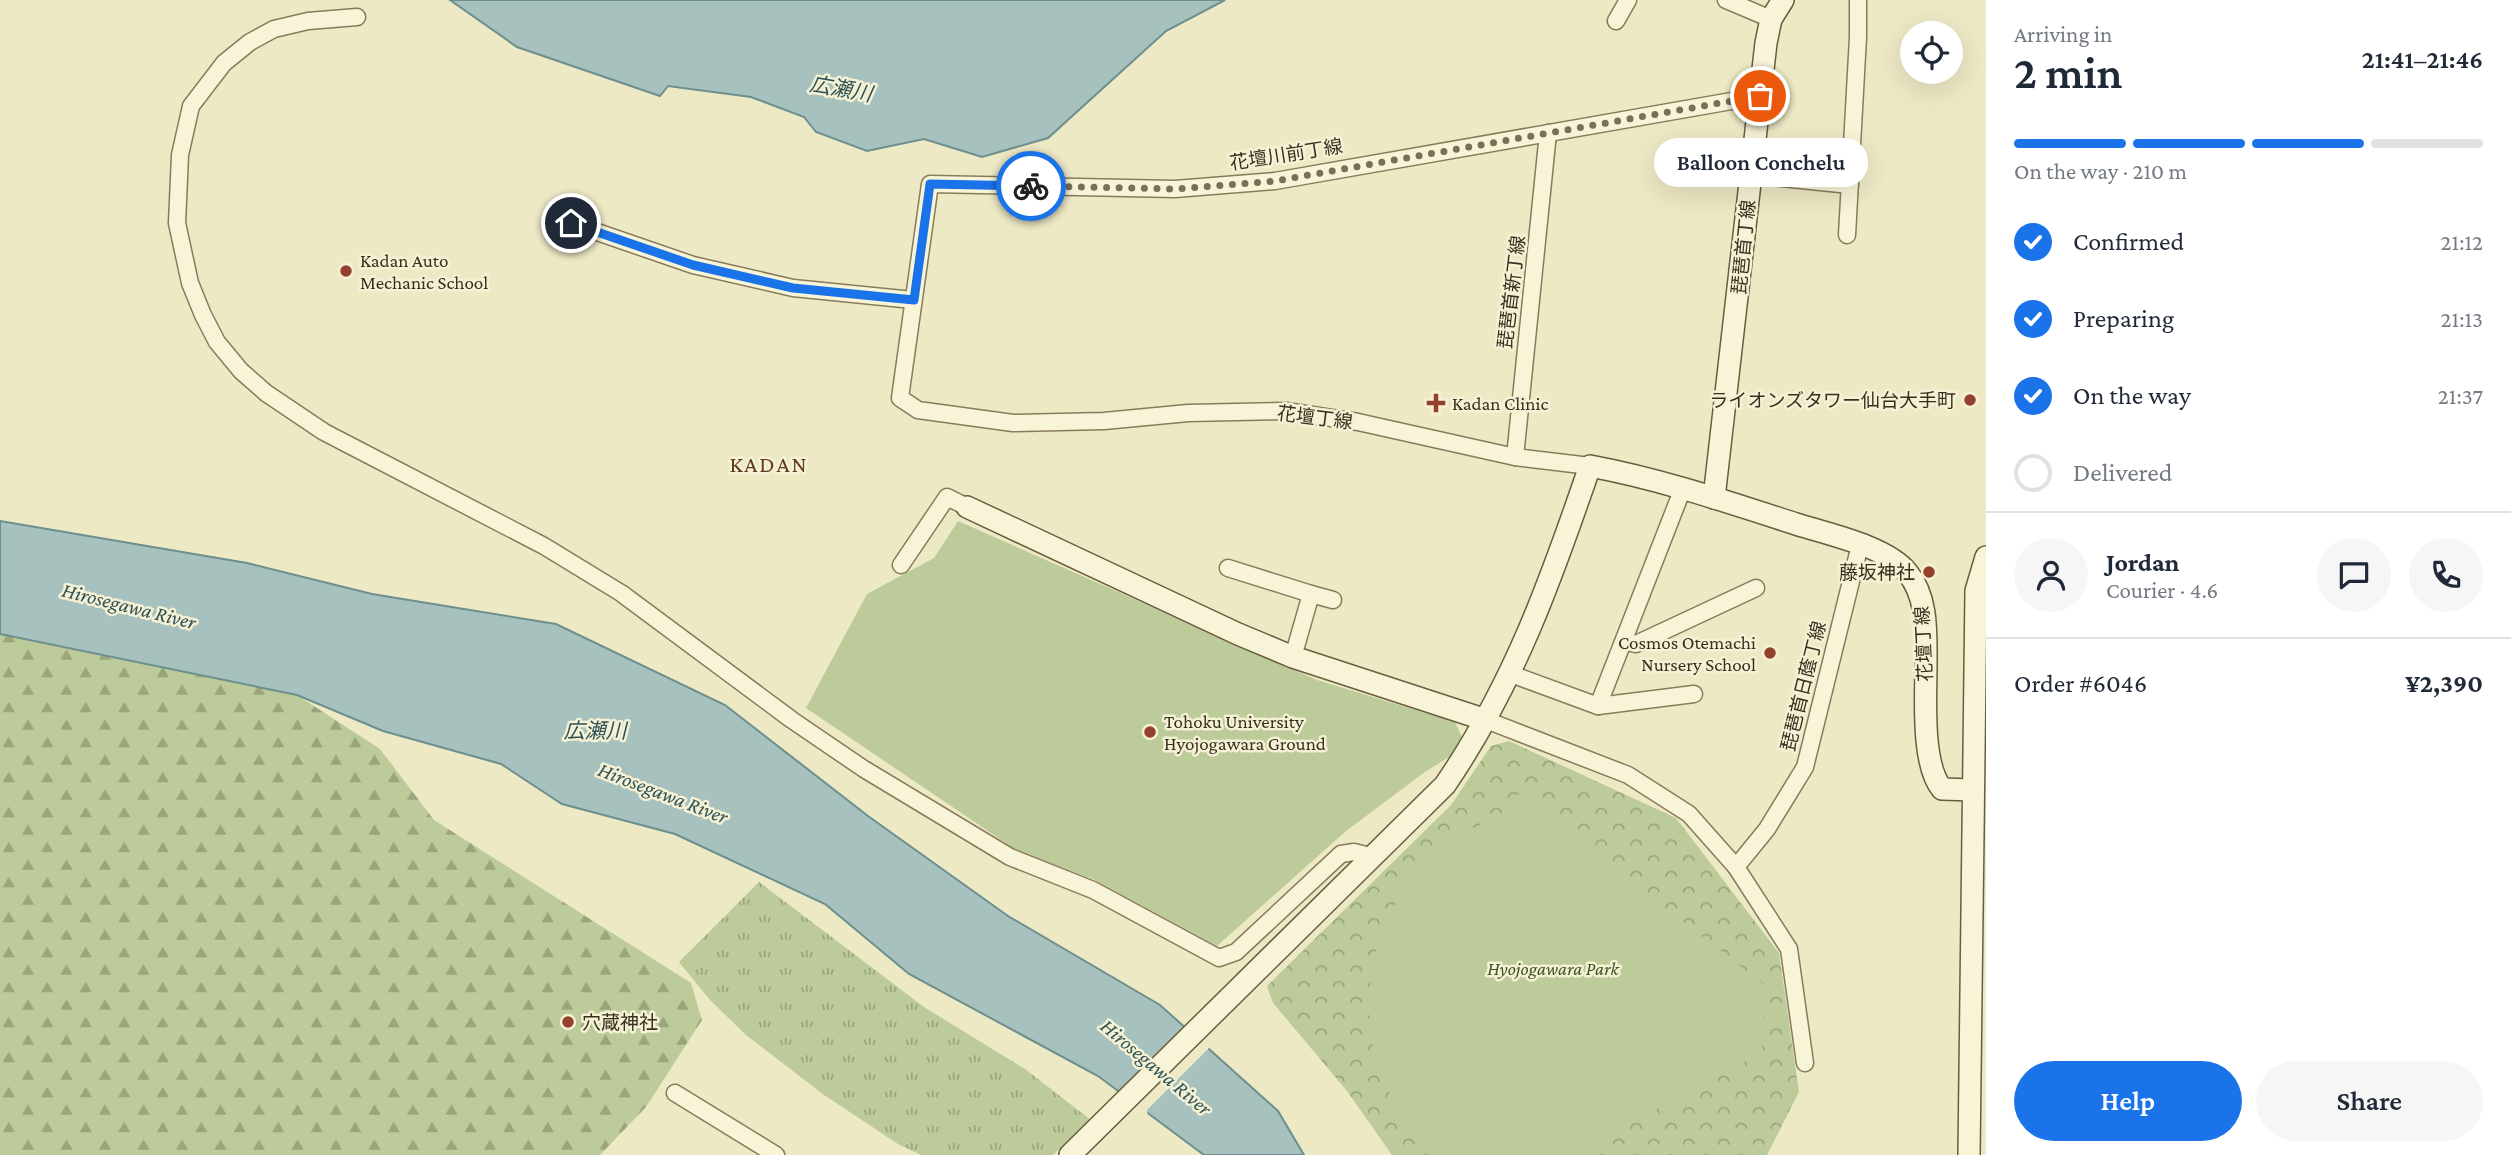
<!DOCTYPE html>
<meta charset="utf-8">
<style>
body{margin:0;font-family:"Crimson Pro","Noto Sans JP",serif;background:#f6f6f7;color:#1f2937;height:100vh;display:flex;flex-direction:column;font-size:26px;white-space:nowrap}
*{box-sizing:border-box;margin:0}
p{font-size:23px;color:#747a83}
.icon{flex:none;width:38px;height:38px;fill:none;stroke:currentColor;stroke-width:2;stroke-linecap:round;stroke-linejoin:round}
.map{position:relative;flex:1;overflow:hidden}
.drawer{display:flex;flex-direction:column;background:#fff;width:525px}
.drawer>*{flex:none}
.buttons{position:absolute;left:1900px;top:21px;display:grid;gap:14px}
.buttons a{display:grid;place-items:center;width:63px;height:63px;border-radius:50%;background:#fff;box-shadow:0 7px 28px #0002;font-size:35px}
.pin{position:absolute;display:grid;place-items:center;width:60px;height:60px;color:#fff;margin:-30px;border:4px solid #fff;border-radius:50%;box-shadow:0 2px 7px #0007}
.courier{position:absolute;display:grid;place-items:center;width:70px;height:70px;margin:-35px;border:5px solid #1a73e8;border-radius:50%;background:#fff;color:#222;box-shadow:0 2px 9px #0007}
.bubble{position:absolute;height:49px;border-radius:24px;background:#fff;box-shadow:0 7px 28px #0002;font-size:23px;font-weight:600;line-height:49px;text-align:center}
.summary em{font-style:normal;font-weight:600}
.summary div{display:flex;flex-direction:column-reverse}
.summary{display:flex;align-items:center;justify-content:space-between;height:119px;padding:0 28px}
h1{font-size:46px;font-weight:600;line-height:52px}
.bar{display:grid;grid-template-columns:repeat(4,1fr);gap:10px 7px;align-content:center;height:84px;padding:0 28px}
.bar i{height:9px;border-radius:5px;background:#e0e1e3}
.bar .on{background:#1a73e8}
.bar p{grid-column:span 4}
.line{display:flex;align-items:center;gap:18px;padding:0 28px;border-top:2px solid #e0e1e3}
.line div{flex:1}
.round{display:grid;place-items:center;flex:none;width:74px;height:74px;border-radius:37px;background:#f6f6f7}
ol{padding:0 28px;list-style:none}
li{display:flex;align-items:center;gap:21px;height:77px}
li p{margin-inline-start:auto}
li .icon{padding:7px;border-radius:50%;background:#1a73e8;color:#fff;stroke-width:4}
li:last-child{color:#747a83}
li i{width:38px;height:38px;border:4px solid #e0e1e3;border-radius:50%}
.action{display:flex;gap:14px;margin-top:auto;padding:14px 28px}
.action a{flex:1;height:80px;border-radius:42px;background:#1a73e8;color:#fff;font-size:28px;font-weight:600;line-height:80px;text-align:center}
.action a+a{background:#f6f6f7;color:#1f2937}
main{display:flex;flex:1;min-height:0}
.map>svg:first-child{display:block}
.grass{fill:url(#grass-tufts)}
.forest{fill:url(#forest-firs)}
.park{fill:url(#park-crowns)}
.pitch{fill:#bccb99}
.water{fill:#a7c1be;stroke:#6d8f8d;stroke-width:2}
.pier{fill:#ede9c5}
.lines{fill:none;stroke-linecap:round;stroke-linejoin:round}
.street-casing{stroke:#887b5b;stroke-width:19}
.secondary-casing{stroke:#695c3f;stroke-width:24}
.street{stroke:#f8f4d8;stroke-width:16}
.secondary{stroke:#f8f4d8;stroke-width:21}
.done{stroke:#777159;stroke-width:7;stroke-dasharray:0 12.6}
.route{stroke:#1a73e8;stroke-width:9}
.poi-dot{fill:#953f2d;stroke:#f5f1d4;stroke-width:2.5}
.labels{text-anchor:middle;stroke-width:5;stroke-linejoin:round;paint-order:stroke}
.street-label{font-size:19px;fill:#38301f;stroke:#f5f1d4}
.poi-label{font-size:19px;fill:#38301f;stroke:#f5f1d4;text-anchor:start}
.park-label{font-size:19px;font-style:italic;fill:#405426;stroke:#f5f1d4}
.water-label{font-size:21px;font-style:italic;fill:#2f5357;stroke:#f5f1d4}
.quarter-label{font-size:23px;letter-spacing:2px;fill:#643a1f;stroke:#f5f1d4}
</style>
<main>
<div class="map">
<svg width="1986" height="1155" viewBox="0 0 1986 1155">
<defs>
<pattern id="grass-tufts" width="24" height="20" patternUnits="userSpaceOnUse" patternTransform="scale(1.75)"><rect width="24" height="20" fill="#bccb99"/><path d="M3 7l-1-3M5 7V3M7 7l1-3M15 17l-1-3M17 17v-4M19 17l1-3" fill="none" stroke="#9aa57c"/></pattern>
<pattern id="forest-firs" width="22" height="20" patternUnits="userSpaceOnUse" patternTransform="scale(1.75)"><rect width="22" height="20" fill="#bccb99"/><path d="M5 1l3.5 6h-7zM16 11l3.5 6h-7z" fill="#9aa57c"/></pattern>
<pattern id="park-crowns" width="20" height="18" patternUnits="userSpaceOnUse" patternTransform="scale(1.75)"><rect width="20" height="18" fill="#bccb99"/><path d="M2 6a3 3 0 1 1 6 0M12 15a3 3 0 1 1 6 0" fill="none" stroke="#9aa57c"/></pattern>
</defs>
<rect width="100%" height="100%" fill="#ede9c5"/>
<!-- grass -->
<path class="grass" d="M759,882L924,1007L1025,1069L1091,1120L1053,1155H921L898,1144L824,1095L746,1035L710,1000L679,962Z"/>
<!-- forest -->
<path class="forest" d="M0,634L297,695L380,749L434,820L691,983L702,1020L646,1107L600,1155H0Z"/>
<!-- park -->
<path class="park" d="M1509,741L1676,818L1779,953L1799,1092L1767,1155H1392L1347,1091L1273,1003L1267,986L1451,805L1491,746Z"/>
<!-- pitch -->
<g class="pitch">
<path d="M958,521L1317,680L1455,722L1464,742L1457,752L1425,772L1346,831L1217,946L1093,879L1019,852L806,708L867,594L934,558Z"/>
<path d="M1518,794L1766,986L1762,1053L1571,1155H1443C1363,1095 1348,986 1397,901C1403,889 1411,875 1420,865C1436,849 1456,835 1477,826C1483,823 1490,821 1496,818C1505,813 1511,801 1518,794Z"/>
</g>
<!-- water -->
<g class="water">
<path d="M450,0H1225L1166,31L1048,138L982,157L924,139L867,151L816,132L804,117L751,97L668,86L660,96L517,47Z"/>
<path d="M0,521L247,563L372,594L556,624L725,705L868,816L1008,916L1160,1005L1278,1111L1304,1155H1204L1098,1076L909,974L825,904L675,834L562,804L501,764L383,731L297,695L0,634Z"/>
</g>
<!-- pier -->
<path class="pier" d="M1188,1025L1211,1046L1147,1110L1148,1118L1117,1094Z"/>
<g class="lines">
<!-- street casing -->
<g class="street-casing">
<g id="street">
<path d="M1726,0L1771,19"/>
<path d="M357,17L308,21L274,29L250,42L224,63L191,106L180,155L177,223L190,283L203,315L217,342L241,371L266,393L324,432L544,546L621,593L792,720L864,769L1010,857L1093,890L1219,958L1236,952L1341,854L1354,852L1374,857"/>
<path d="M1616,21L1628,0"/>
<path d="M1751,175L1850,185"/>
<path d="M571,223L693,265L793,288L913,300"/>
<path d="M1847,235L1858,37V0"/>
<path d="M1515,457L1548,133"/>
<path d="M1590,466L1515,457L1358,422L1286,411L1188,413L1104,421L1013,423L918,410L900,398L930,184L1175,189L1275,181L1760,96"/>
<path d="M901,565L947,497L967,507"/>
<path d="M1228,568L1311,594L1293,657"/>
<path d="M1311,594L1333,600"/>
<path d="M1624,641L1636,644L1756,588"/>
<path d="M1511,674L1598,706L1683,488"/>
<path d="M1598,706L1694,694"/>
<path d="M1486,720L1628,775L1689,814L1736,867L1789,949L1805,1063"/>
<path d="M1736,867L1767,829L1805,767L1860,545"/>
<path d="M675,1093L776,1155"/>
</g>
</g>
<!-- secondary casing -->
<g class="secondary-casing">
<g id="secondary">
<path d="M1714,498L1766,43L1771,19L1783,0"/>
<path d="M967,507L1238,634L1293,657L1486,720"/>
<path d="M1070,1155L1445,785C1514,684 1551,580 1590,466C1660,479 1728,502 1796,524C1827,534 1886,546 1907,572C1928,597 1926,632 1926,664C1926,696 1921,764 1942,789L1973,790"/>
<path d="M1969,1155L1976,591L1986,557"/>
</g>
</g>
<!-- street -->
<use href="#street" class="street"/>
<!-- secondary -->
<use href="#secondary" class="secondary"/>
</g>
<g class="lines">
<!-- done -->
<path class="done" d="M1031,186L1175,189L1275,181L1760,96"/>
<!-- route -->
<path class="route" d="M571,223L693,265L793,288L914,300L930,184L1031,186"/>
</g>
<!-- markers -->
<g class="poi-dot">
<circle cx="346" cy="271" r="7"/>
<circle cx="1970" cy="400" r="7"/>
<path d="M1432.5 392.5h7v7h7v7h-7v7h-7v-7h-7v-7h7z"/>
<circle cx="1929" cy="572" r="7"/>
<circle cx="1770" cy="653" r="7"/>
<circle cx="1150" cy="732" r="7"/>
<circle cx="568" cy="1022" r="7"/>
</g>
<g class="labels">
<!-- street labels -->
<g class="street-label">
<text transform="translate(1286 154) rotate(-9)" y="7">花壇川前丁線</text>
<text transform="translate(1743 247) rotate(-84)" y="7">琵琶首丁線</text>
<text transform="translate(1511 292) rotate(-83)" y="7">琵琶首新丁線</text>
<text transform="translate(1315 417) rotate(7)" y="7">花壇丁線</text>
<text transform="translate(1923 644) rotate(-93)" y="7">花壇丁線</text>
<text transform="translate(1803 686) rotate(-76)" y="7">琵琶首日蔭丁線</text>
</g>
<!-- poi labels -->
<g class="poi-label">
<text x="360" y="267">Kadan Auto<tspan x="360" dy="22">Mechanic School</tspan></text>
<text x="1956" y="407" text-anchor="end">ライオンズタワー仙台大手町</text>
<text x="1452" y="410">Kadan Clinic</text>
<text x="1915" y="579" text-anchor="end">藤坂神社</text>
<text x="1756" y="649" text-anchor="end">Cosmos Otemachi<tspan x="1756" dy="22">Nursery School</tspan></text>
<text x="1164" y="728">Tohoku University<tspan x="1164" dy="22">Hyojogawara Ground</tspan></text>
<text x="582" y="1029">穴蔵神社</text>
</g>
<!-- park labels -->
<g class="park-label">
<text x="1553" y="975">Hyojogawara Park</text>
</g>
<!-- water labels -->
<g class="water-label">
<text transform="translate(841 89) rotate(10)" y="7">広瀬川</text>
<text transform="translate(129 606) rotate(14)" y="7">Hirosegawa River</text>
<text x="595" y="738">広瀬川</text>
<text transform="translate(663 793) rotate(21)" y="7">Hirosegawa River</text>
<text transform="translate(1156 1067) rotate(40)" y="7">Hirosegawa River</text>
</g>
<!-- quarter labels -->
<g class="quarter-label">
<text x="769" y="472">KADAN</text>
</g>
</g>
</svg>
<div class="buttons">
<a><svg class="icon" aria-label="locate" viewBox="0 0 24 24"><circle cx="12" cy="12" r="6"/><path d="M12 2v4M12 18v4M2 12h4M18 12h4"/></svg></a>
</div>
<div class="pin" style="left:1760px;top:96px;background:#ea580c"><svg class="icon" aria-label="bag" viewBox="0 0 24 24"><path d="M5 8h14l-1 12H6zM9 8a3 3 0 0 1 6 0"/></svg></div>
<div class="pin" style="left:571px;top:223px;background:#1f2937"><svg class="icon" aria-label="home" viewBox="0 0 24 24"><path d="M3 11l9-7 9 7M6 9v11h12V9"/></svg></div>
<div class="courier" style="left:1031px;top:186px"><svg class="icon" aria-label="bike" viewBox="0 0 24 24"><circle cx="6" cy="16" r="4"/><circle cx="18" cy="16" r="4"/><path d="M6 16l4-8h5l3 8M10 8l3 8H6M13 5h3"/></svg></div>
<div class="bubble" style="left:1654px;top:138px;width:214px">Balloon Conchelu</div>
</div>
<section class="drawer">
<div class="summary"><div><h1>2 min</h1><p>Arriving in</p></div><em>21:41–21:46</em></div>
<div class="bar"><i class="on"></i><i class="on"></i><i class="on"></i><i></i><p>On the way · 210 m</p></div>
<ol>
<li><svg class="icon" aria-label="check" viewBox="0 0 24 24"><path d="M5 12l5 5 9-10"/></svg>Confirmed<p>21:12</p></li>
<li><svg class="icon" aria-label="check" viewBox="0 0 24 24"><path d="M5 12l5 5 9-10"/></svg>Preparing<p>21:13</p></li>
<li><svg class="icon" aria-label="check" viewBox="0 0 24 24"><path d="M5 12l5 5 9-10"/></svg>On the way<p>21:37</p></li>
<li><i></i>Delivered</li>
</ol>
<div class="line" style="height:126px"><a class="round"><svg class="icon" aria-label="person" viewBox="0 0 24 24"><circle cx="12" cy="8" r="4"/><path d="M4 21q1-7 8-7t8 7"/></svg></a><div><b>Jordan</b><p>Courier · 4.6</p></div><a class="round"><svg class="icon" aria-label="chat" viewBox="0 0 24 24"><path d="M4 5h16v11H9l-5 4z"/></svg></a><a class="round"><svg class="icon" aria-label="phone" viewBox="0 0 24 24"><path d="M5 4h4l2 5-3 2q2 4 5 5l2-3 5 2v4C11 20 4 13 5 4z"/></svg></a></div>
<div class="line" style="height:91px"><div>Order #6046</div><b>¥2,390</b></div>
<div class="action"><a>Help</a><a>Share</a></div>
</section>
</main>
